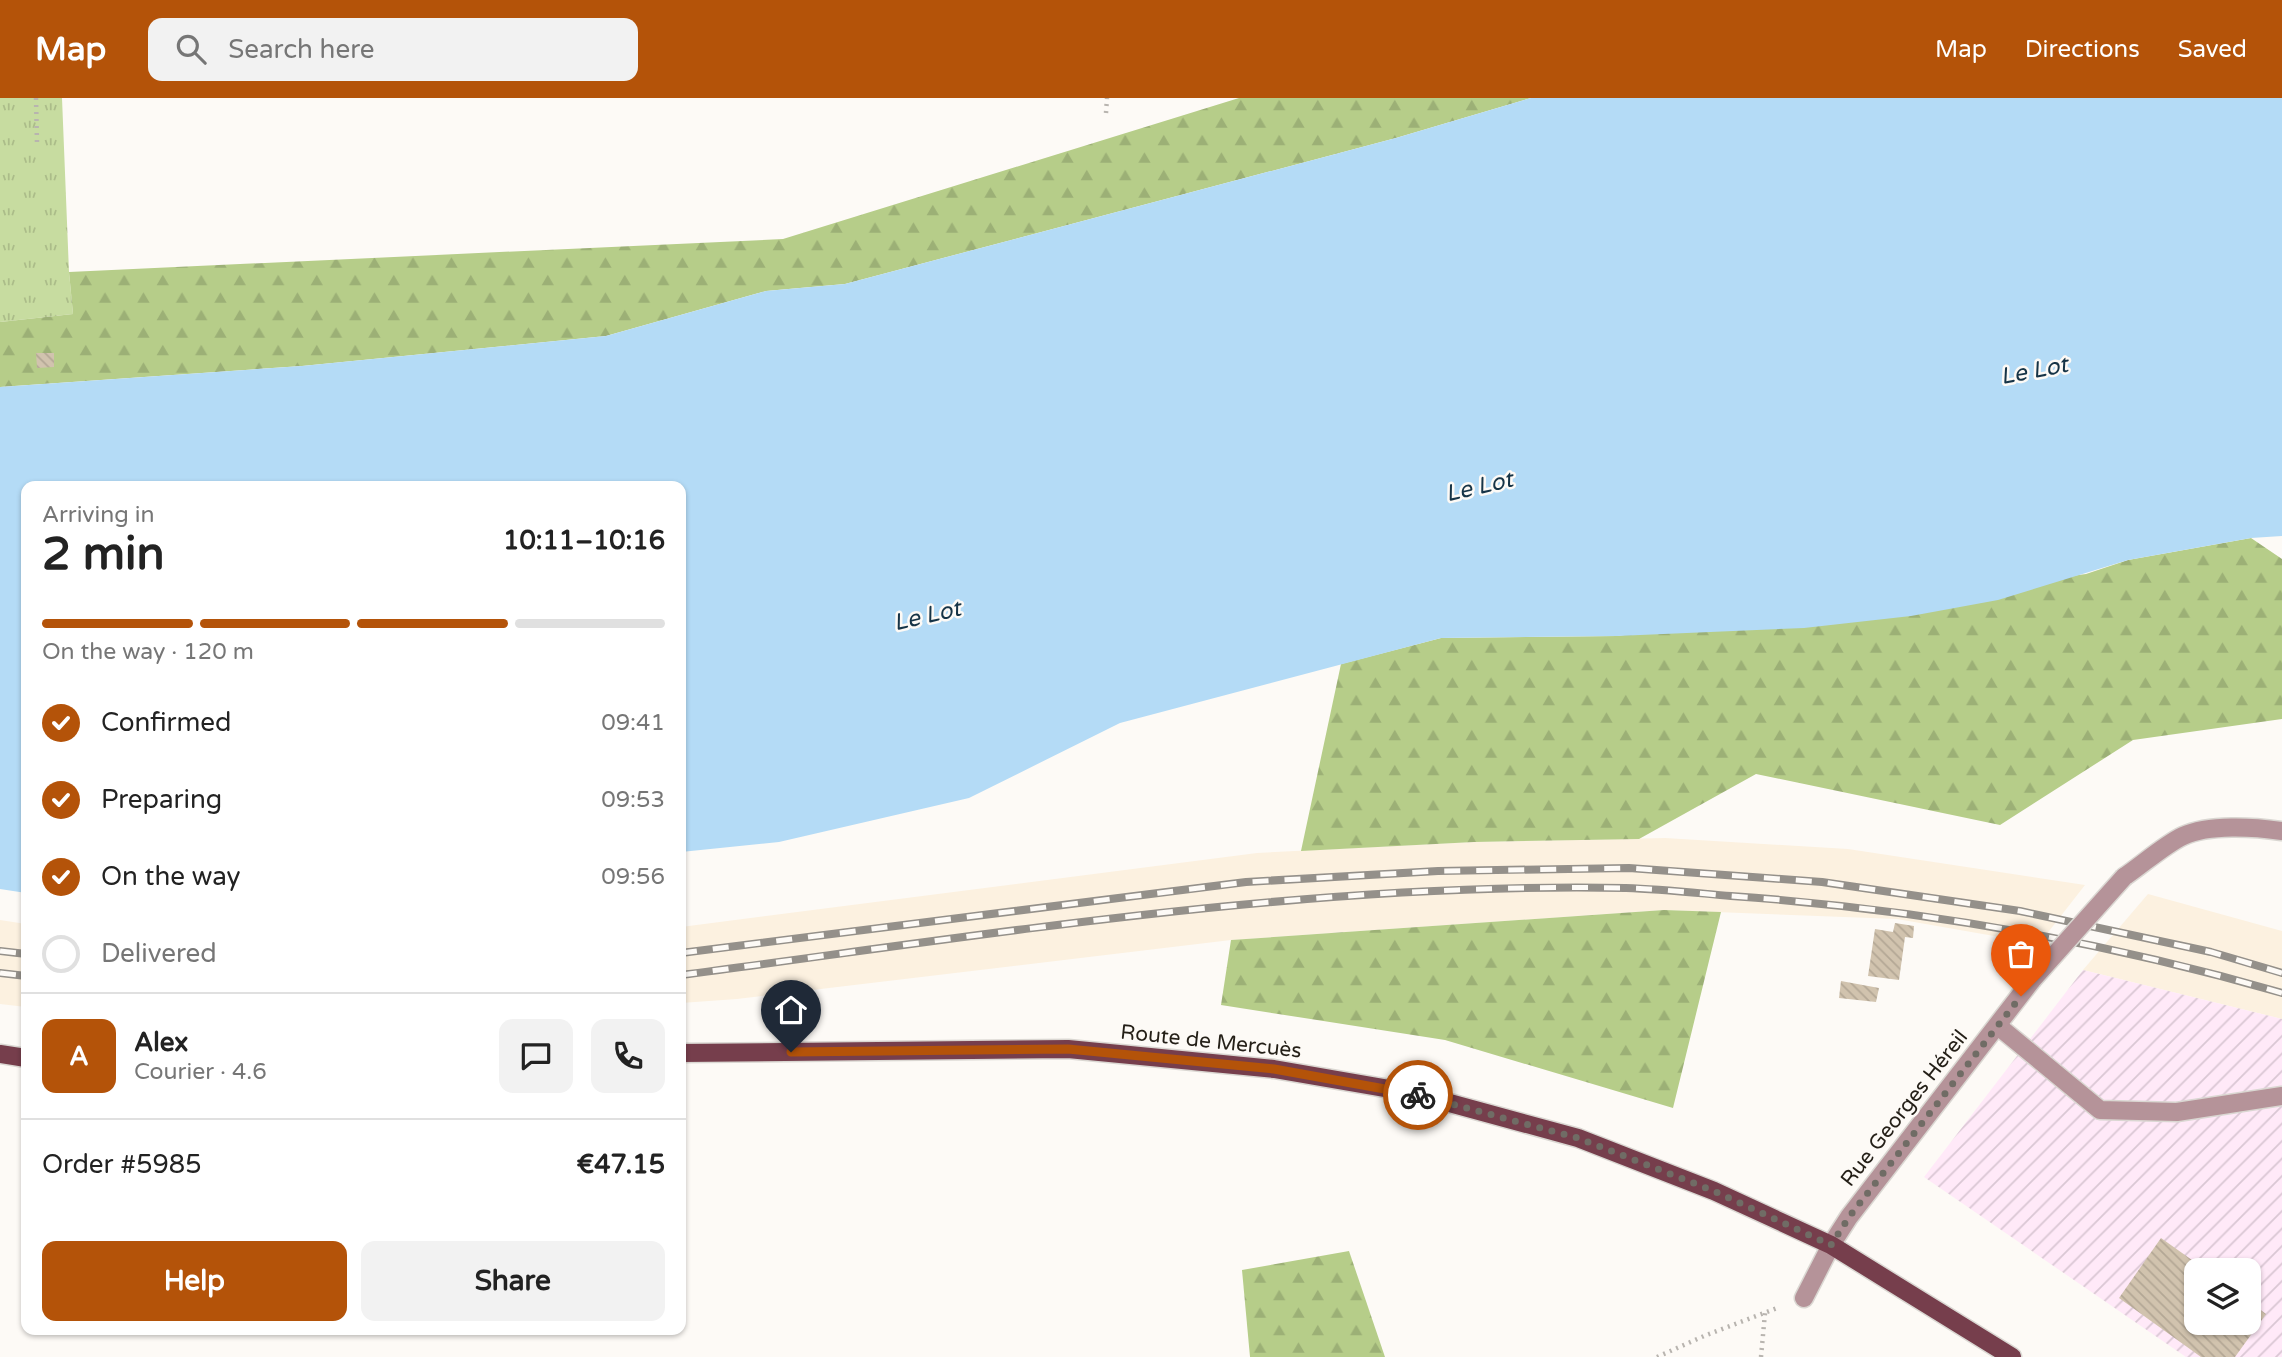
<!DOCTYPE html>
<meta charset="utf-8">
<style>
body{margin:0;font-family:"Varela Round",sans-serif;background:#f2f2f2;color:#222;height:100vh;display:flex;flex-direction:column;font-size:26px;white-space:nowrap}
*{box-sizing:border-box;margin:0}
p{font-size:23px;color:#767676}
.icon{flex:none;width:38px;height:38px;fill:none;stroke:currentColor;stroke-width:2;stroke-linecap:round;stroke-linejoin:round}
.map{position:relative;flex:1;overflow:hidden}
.details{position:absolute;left:21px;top:383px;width:665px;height:854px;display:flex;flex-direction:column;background:#fff;border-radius:14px;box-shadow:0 2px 5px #0004}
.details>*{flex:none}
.controls{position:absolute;left:2184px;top:1160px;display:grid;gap:14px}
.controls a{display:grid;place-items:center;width:77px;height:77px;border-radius:14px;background:#fff;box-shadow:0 2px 5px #0004;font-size:35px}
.pin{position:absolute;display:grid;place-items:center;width:60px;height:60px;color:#fff;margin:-72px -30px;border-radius:50% 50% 50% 0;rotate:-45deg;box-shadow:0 0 7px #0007}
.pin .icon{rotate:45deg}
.courier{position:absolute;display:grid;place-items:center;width:70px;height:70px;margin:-35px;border:5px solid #b45309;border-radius:50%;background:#fff;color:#222;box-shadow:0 2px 9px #0007}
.head em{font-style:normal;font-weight:800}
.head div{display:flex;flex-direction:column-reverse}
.head{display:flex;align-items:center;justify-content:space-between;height:119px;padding:0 21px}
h1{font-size:46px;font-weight:800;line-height:52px}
.bar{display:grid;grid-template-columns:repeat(4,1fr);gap:10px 7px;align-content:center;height:84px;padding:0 21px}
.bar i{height:9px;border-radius:5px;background:#e0e0e0}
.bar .active{background:#b45309}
.bar p{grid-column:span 4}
.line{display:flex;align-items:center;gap:18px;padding:0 21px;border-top:2px solid #e0e0e0}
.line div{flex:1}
.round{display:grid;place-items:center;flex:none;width:74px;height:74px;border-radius:14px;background:#f2f2f2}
ol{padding:0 21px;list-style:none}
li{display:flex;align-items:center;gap:21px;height:77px}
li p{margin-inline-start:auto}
li .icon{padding:7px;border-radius:50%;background:#b45309;color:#fff;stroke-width:4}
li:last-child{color:#767676}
li i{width:38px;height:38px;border:4px solid #e0e0e0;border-radius:50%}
.action{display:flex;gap:14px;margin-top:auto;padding:14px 21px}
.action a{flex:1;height:80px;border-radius:14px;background:#b45309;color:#fff;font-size:28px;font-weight:800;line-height:80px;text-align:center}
.action a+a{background:#f2f2f2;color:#222}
header{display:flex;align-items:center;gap:42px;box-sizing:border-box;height:98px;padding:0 35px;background:#b45309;color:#fff}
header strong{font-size:33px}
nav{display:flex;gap:38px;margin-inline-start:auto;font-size:24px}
.search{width:490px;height:63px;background:#f2f2f2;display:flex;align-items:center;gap:18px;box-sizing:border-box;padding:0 24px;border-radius:14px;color:#767676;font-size:26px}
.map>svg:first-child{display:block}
.built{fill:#fcf1e0}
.industrial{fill:url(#industrial-furrows);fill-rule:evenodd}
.grass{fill:url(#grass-tufts)}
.forest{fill:url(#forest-firs)}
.water{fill:#b4dbf6}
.building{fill:url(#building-back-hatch)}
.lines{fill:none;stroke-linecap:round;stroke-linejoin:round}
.service-casing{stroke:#dad7d2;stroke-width:21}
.minor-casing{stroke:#dad7d2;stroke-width:21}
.primary-casing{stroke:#dad7d2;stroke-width:21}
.path{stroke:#b8b4af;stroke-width:4.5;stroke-dasharray:2 5;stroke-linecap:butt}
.service{stroke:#b59399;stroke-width:18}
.minor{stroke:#b59399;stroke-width:18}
.primary{stroke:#763e4c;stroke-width:18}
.rail-casing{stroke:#94908a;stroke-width:8}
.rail{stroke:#fdfaf6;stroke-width:5;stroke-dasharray:16;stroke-linecap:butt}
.minor-bridge-casing{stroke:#dad7d2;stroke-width:21;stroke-linecap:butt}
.minor-bridge{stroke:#b59399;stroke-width:18}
.done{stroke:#706c65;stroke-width:7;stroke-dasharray:0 12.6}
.route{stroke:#b45309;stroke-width:9}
.labels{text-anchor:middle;stroke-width:5;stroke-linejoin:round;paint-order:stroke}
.street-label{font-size:21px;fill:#241f17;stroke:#fdfaf6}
.water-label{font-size:23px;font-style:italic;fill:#163447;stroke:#fdfaf6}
</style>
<header>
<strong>Map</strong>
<div class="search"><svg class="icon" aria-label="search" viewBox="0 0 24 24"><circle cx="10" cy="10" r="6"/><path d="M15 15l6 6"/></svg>Search here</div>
<nav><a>Map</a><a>Directions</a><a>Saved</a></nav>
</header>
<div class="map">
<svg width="2282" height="1259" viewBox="0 0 2282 1259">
<defs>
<pattern id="industrial-furrows" width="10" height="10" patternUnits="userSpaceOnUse" patternTransform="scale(1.75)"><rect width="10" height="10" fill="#ffe9f8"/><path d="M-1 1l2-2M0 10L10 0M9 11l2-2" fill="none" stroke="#dac7d4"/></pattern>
<pattern id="grass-tufts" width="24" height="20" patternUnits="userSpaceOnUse" patternTransform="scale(1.75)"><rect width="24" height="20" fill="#c7dca0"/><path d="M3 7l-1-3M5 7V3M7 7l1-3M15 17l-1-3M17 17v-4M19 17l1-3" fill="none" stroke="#abbc89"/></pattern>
<pattern id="forest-firs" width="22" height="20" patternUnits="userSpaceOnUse" patternTransform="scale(1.75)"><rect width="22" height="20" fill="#b6cd89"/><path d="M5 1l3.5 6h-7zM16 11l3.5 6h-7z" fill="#9cb076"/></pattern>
<pattern id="building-back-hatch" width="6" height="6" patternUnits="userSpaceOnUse" patternTransform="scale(1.75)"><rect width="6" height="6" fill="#d1c3ae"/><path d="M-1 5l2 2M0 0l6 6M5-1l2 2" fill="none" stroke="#b3a795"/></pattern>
</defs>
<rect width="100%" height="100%" fill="#fdfaf6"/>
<!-- built -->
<g class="built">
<path d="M1665,740L1848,751L2085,787L2039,846L1897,821L1664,812L1231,842L737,901L681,905V829L1257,755L1474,744Z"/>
<path d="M2148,796L2282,833V921L2083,872Z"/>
<path d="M0,822L26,826V909L0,906Z"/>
</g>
<!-- industrial -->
<path class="industrial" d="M2083,872L2282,921V1259H2186L1924,1079ZM2196,1172H2249V1225H2196Z"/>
<!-- grass -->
<path class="grass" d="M0,0H62L69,174L73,216L0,224Z"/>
<!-- forest -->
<g class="forest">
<path d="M1239,0H1531L1396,40L845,186L766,193L606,238L302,268L0,289V224L73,216L69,174L783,141Z"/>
<path d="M2251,440L2282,461V621L2133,642L2000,727L1756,676L1639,741L1474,744L1301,753L1341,566L1441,540L1617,538L2086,476L2128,462Z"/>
<path d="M1664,812L1721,814L1673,1010L1445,942L1221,907L1231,842Z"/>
<path d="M1349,1153L1385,1259H1250L1242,1172Z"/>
</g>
<!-- water -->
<path class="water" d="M1531,0H2282V438L2251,440L2128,462L1998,502L1911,518L1804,530L1617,538L1441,540L1120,625L969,700L779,744L681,754V388H26V795L0,791V289L302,268L606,238L766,193L845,186L1396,40Z"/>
<!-- building -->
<g class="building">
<path d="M36,255H54V269L37,270Z"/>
<path d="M1895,825L1914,828L1913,840L1905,839L1899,882L1868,878L1875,831L1893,834Z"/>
<path d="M1841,883L1879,890L1876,904L1839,900Z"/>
<path d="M2161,1140L2206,1172H2196V1225H2249V1203L2266,1216L2235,1259H2201L2119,1200Z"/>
</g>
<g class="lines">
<!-- service casing -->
<g class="service-casing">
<path id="service" d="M1804,1200L1831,1147"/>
</g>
<!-- minor casing -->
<g class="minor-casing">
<g id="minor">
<path d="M2124,779C2142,767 2164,747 2183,738C2209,726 2254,729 2282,733"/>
<path d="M1998,928L2100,1012L2177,1014L2282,998"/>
<path d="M1831,1147L1849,1119L2032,882"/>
</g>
</g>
<!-- primary casing -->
<g class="primary-casing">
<g id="primary">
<path d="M681,955L1068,951L1274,971L1413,995L1578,1040L1714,1093L1831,1147L2012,1259"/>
<path d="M0,956L26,960"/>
</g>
</g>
<!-- path -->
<g class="path">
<path d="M36,0L37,45"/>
<path d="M1106,15L1107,0"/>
<path d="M1657,1259L1704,1238L1780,1209"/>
<path d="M1761,1259L1765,1215"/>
</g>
<!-- service -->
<use href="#service" class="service"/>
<!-- minor -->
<use href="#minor" class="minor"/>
<!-- primary -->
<use href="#primary" class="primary"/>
<!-- rail casing -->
<g class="rail-casing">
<g id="rail">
<path d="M0,853L26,856"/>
<path d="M681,855L1246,784L1438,773L1629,770L1822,784L2020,813L2211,854L2282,875"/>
<path d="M0,875L26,878"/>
<path d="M681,877C994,836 1309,784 1626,790C1661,791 1696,795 1731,798C1918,811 2103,843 2282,895"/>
</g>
</g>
<!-- rail -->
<use href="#rail" class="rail"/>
<!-- minor-bridge casing -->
<g class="minor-bridge-casing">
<path id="minor-bridge" d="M2032,882L2124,779"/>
</g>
<!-- minor-bridge -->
<use href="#minor-bridge" class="minor-bridge"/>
</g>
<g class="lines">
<!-- done -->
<path class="done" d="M1418,997L1578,1040L1714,1093L1831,1147L1849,1119L2021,898"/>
<!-- route -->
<path class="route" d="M791,954L1068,951L1274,971L1418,997"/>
</g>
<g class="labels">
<!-- street labels -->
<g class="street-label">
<text transform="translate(1211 943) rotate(6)" y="7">Route de Mercuès</text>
<text transform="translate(1904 1010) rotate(-52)" y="7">Rue Georges Héreil</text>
</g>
<!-- water labels -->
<g class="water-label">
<text transform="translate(2034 272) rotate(-11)" y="8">Le Lot</text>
<text transform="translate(1479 388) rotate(-13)" y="8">Le Lot</text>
<text transform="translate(927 517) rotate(-13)" y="8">Le Lot</text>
</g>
</g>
</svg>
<div class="controls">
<a><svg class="icon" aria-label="layers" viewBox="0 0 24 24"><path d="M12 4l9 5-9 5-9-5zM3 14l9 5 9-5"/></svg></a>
</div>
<div class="pin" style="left:2021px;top:898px;background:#ea580c"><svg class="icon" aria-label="bag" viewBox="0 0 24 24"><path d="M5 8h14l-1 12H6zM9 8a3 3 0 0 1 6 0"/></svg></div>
<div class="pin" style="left:791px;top:954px;background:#1f2937"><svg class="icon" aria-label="home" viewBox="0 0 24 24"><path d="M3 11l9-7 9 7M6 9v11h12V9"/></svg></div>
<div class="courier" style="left:1418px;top:997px"><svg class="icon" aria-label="bike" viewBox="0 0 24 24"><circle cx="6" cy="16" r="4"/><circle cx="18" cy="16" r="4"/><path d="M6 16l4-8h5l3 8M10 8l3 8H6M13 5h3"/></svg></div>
<section class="details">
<div class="head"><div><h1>2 min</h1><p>Arriving in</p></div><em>10:11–10:16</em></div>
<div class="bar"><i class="active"></i><i class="active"></i><i class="active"></i><i></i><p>On the way · 120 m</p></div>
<ol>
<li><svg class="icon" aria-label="check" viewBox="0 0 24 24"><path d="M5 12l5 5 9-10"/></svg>Confirmed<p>09:41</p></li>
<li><svg class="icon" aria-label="check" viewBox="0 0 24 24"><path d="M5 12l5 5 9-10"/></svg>Preparing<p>09:53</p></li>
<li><svg class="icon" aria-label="check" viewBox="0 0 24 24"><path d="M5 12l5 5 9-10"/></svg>On the way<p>09:56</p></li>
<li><i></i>Delivered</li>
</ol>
<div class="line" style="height:126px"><b class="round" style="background:#b45309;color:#fff">A</b><div><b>Alex</b><p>Courier · 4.6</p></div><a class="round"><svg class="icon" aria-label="chat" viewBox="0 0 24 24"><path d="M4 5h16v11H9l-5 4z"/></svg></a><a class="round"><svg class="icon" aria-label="phone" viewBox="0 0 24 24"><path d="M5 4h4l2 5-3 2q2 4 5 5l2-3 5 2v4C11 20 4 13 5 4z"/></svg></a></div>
<div class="line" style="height:91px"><div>Order #5985</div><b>€47.15</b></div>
<div class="action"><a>Help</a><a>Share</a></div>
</section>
</div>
